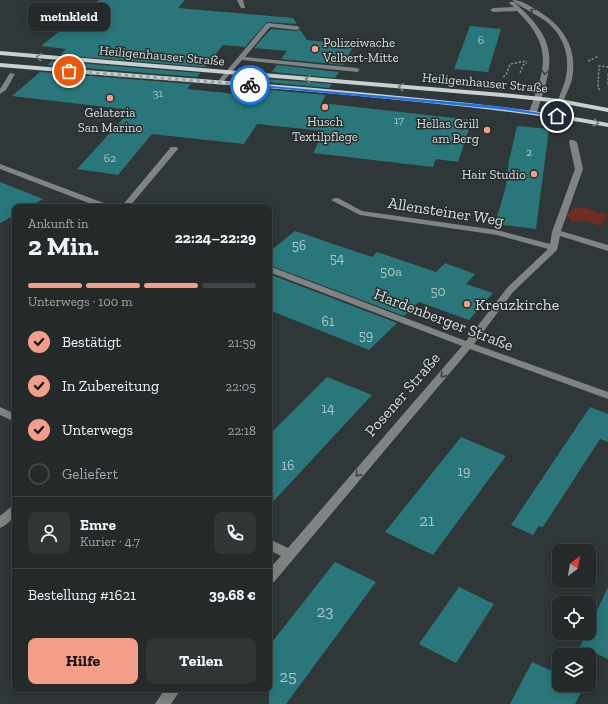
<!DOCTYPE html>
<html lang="de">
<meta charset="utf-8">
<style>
body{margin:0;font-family:"Zilla Slab",serif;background:#303536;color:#f1f3f6;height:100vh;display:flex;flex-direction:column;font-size:15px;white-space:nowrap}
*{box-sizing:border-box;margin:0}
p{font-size:13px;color:#a3a6a8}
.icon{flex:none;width:22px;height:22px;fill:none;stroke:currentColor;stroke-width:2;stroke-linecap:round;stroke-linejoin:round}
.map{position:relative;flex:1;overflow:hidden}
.side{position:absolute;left:12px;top:204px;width:260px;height:488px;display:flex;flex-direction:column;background:#24292a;border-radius:8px;box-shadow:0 2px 10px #0003,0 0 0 1px #414547}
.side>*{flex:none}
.needle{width:26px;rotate:31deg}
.fabs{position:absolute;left:552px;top:544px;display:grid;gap:8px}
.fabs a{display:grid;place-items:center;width:44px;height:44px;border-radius:8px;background:#24292a;box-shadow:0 2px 10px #0003,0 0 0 1px #414547;font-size:20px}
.pin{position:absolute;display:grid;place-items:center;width:34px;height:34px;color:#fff;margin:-17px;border:2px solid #fff;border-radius:50%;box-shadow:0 1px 4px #0007}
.courier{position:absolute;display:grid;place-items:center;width:40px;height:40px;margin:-20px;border:3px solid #1a73e8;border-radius:50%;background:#fff;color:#222;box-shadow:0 1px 5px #0007}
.bubble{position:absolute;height:28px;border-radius:8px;background:#24292a;box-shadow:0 2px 10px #0003,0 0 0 1px #414547;font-size:13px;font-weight:800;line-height:28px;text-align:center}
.summary em{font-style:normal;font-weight:800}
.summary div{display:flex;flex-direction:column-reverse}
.summary{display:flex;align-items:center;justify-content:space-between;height:68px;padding:0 16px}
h1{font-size:26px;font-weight:800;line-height:30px}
.bar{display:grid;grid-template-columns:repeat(4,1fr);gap:6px 4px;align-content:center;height:48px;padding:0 16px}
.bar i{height:5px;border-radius:3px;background:#414547}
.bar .on{background:#f49e8a}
.bar p{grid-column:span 4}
.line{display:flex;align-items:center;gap:10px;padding:0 16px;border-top:1px solid #414547}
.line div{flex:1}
.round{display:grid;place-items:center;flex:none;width:42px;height:42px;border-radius:8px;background:#303536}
ol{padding:0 16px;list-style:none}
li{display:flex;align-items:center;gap:12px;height:44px}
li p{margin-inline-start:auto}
li .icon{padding:4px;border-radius:50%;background:#f49e8a;color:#111;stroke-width:4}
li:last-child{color:#a3a6a8}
li i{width:22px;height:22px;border:2px solid #414547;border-radius:50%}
.primary-button{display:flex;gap:8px;margin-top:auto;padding:8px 16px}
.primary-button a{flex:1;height:46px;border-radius:8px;background:#f49e8a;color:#111;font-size:16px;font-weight:800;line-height:46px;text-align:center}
.primary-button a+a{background:#303536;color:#f1f3f6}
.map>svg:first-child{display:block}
.green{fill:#6e2d20}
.building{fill:#29777a}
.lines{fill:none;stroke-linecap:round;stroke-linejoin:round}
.path{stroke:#818787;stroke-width:1.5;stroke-dasharray:2.5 1.5;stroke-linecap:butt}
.minor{fill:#808383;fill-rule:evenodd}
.major{fill:#c9d0d0;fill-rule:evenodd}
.oneway{stroke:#3d4242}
.oneway2{stroke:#787e7e}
.route{fill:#1a73e8}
.done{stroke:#9ea4a4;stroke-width:4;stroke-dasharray:0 7.2}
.poi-dot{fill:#f49e8a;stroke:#272d2d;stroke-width:1.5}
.labels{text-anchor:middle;stroke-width:3;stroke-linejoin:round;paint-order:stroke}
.far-number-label{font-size:12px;fill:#adc4c5}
.far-poi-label{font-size:13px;fill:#d9dede;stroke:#272d2d}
.far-street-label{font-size:13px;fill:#d9dede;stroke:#272d2d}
.number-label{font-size:14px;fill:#adc4c5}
.street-label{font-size:16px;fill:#d9dede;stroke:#272d2d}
.poi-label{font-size:16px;fill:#d9dede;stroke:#272d2d;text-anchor:start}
.near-number-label{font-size:17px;fill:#adc4c5}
</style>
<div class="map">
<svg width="608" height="704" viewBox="0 0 608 704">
<rect width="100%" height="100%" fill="#303738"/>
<!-- green -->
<path class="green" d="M574,207L586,208L608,215L601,226L584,221L572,222L567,216Z"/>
<!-- building -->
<g class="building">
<path d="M99,0H185L178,8L293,18L297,24L267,22L245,47L223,45L205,67L60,55L66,49L41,46Z"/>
<path d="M470,26L501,29L488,72L454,69Z"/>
<path d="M271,29L297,31L300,30L307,40L354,45L343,65L281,59L287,51L254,48Z"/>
<path d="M53,61L200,73L197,77L47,65Z"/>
<path d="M277,65L339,72L335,78L272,72Z"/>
<path d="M40,72L191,84L187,89L255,96L260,89L326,95L321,103L472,120L458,162L436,159L433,167L313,153L324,131L257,124L244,144L152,134L118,175L77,169L131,110L12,96Z"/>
<path d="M267,79L332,84L329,88L265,82Z"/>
<path d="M517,126L549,129L536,229L495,224L506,186L509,161Z"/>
<path d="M0,182L43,199L29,207H15V215L0,223Z"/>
<path d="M295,231L372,257L377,252L436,272L445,263L475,274L466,284L493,293L469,320L419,302L404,316L269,265V252Z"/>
<path d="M269,274L397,323L369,350L269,310Z"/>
<path d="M327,377L372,395L269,506V435Z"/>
<path d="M590,407L608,414V442L600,439L543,527L539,526L533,535L511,525Z"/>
<path d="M461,437L506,456L433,555L385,532Z"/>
<path d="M335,562L376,582L286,704H269V646Z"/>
<path d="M459,587L494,604L456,663L419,644Z"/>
<path d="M608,587V659L580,647L586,633H589V628Z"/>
<path d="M532,662L559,674V685L584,686L575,704H510Z"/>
</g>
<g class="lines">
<!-- path -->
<g class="path">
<path d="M588,61L599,56"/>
<path d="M520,73L523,65L527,63"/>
<path d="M608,74V86"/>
<path d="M503,77L506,75L510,64L527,61"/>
<path d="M600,90L598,88L599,66L608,67"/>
</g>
<!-- minor -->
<g class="minor">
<path d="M237,0H243L245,8H241Z"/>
<path d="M512,0C523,0 531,7 540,12C564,27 578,50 572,79C570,88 565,95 563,103C561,107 562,113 559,117H555L553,116C556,103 561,93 565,81C571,60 565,37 548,23C537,14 523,9 512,0Z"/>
<path d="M510,2H514C558,41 555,59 537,112L533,114L529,112C545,68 554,47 517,11L493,12L490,10L493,8L514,7L509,3Z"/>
<path d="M268,23L297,26L300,28L297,30L270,27L245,57L357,68L360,70L357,72L242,60L222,83H218V81L266,24Z"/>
<path d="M10,73L15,74L6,90L0,94V89Z"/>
<path d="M570,140H573L577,142L583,169L561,231L608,245V251L560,236L557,250L513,292L474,344L608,392V399L470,349L274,582L269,583V569L281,556L269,550V539L288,548L462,346L269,272V266L466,341L507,288L548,249L497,235L360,215L331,200L335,198H338L362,211L497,230L550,244L552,232L575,169L569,142Z"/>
<path d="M171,147H177L178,149L129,207H121Z"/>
<path d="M0,164L109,205L110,207H99L0,169Z"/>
<path d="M0,407L15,414V422L0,415Z"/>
<path d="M15,506V517L4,526L0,528V516L11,507Z"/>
<path d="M165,689H181L171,704H155Z"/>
</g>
<!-- major -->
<g class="major">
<path d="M0,51L502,93L560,99L608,108V112L560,103L502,97L0,55Z"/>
<path d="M0,63C119,73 239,81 358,92C442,100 525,108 608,123V127C525,112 442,104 358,96C239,85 119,77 0,67Z"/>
</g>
</g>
<!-- one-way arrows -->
<defs><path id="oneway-chevron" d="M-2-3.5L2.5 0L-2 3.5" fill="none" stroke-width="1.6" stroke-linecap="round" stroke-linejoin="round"/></defs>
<g class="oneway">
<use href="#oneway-chevron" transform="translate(533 11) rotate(-148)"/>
<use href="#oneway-chevron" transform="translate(545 72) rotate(98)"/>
<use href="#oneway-chevron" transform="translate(443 375) rotate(131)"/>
<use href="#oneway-chevron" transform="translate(358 474) rotate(131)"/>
</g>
<g class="oneway2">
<use href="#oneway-chevron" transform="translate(39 57) rotate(-175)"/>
<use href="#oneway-chevron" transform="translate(308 79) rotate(-175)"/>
<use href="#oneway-chevron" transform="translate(401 87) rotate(-175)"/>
<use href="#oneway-chevron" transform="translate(596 123) rotate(11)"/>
</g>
<!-- route -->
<path class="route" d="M249,84L497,106L559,116L557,117L497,109L250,86Z"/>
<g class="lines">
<!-- done -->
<path class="done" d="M69,71L250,85"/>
</g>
<!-- markers -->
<g class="poi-dot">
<circle cx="315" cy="49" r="4"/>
<circle cx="110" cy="98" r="4"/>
<circle cx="325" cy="107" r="4"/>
<circle cx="487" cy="130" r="4"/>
<circle cx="534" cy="174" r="4"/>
<circle cx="467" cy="304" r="4"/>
</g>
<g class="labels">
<!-- far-number labels -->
<g class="far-number-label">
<text x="481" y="44">6</text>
<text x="158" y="97">31</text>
<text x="399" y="124">17</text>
<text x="529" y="156">2</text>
<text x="110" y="162">62</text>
</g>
<!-- far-poi labels -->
<g class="far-poi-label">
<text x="323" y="47" text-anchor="start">Polizeiwache<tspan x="323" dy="15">Velbert-Mitte</tspan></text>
<text x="110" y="117">Gelateria<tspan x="110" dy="15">San Marino</tspan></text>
<text x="325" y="126">Husch<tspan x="325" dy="15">Textilpflege</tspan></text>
<text x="479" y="128" text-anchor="end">Hellas Grill<tspan x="479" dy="15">am Berg</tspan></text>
<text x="526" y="179" text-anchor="end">Hair Studio</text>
</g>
<!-- far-street labels -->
<g class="far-street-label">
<text transform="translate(162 55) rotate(5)" y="5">Heiligenhauser Straße</text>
<text transform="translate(485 82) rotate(5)" y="5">Heiligenhauser Straße</text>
</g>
<!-- number labels -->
<g class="number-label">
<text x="299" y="250">56</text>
<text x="337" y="263">54</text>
<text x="391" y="276">50a</text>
<text x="438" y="296">50</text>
<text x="328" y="326">61</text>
<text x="366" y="340">59</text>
<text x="328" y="413">14</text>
<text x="288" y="470">16</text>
<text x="464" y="476">19</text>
</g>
<!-- street labels -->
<g class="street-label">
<text transform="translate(446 211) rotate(9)" y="6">Allensteiner Weg</text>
<text transform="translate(444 319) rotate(21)" y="6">Hardenberger Straße</text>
<text transform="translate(402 394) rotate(-49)" y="6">Posener Straße</text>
</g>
<!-- poi labels -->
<g class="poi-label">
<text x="475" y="310">Kreuzkirche</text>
</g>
<!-- near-number labels -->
<g class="near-number-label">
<text x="427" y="526">21</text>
<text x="325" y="617">23</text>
<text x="288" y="682">25</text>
</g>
</g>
</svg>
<div class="fabs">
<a><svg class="needle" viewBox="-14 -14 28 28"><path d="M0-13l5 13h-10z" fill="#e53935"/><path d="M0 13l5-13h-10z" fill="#a3a6a8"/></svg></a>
<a><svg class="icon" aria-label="locate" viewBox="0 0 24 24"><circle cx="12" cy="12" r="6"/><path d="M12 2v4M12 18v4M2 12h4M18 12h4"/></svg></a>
<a><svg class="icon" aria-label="layers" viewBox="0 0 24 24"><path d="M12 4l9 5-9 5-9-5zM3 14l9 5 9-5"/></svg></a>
</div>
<div class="pin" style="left:69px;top:71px;background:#ea580c"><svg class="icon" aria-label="bag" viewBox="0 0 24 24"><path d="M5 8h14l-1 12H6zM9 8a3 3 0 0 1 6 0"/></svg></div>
<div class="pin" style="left:557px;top:116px;background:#1f2937"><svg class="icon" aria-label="home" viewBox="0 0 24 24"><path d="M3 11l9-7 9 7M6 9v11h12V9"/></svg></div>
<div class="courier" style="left:250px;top:85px"><svg class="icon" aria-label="bike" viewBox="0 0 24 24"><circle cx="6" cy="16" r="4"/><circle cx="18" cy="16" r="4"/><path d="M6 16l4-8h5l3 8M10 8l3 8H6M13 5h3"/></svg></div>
<div class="bubble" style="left:28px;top:3px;width:82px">meinkleid</div>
<section class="side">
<div class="summary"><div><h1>2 Min.</h1><p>Ankunft in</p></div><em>22:24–22:29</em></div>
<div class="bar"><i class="on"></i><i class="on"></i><i class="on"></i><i></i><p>Unterwegs · 100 m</p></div>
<ol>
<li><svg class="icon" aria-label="check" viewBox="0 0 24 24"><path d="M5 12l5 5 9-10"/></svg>Bestätigt<p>21:59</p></li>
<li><svg class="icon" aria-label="check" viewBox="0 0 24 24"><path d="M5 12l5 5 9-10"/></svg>In Zubereitung<p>22:05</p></li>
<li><svg class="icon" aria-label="check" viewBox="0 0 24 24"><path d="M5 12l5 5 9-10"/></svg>Unterwegs<p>22:18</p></li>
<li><i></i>Geliefert</li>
</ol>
<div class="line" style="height:72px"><a class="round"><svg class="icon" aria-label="person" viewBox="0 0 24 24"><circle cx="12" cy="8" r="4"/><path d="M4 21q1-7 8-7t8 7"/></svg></a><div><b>Emre</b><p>Kurier · 4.7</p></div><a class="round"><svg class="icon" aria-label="phone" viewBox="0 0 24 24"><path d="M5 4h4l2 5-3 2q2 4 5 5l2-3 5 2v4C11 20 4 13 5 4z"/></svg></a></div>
<div class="line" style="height:52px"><div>Bestellung #1621</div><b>39.68 €</b></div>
<div class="primary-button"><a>Hilfe</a><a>Teilen</a></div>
</section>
</div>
